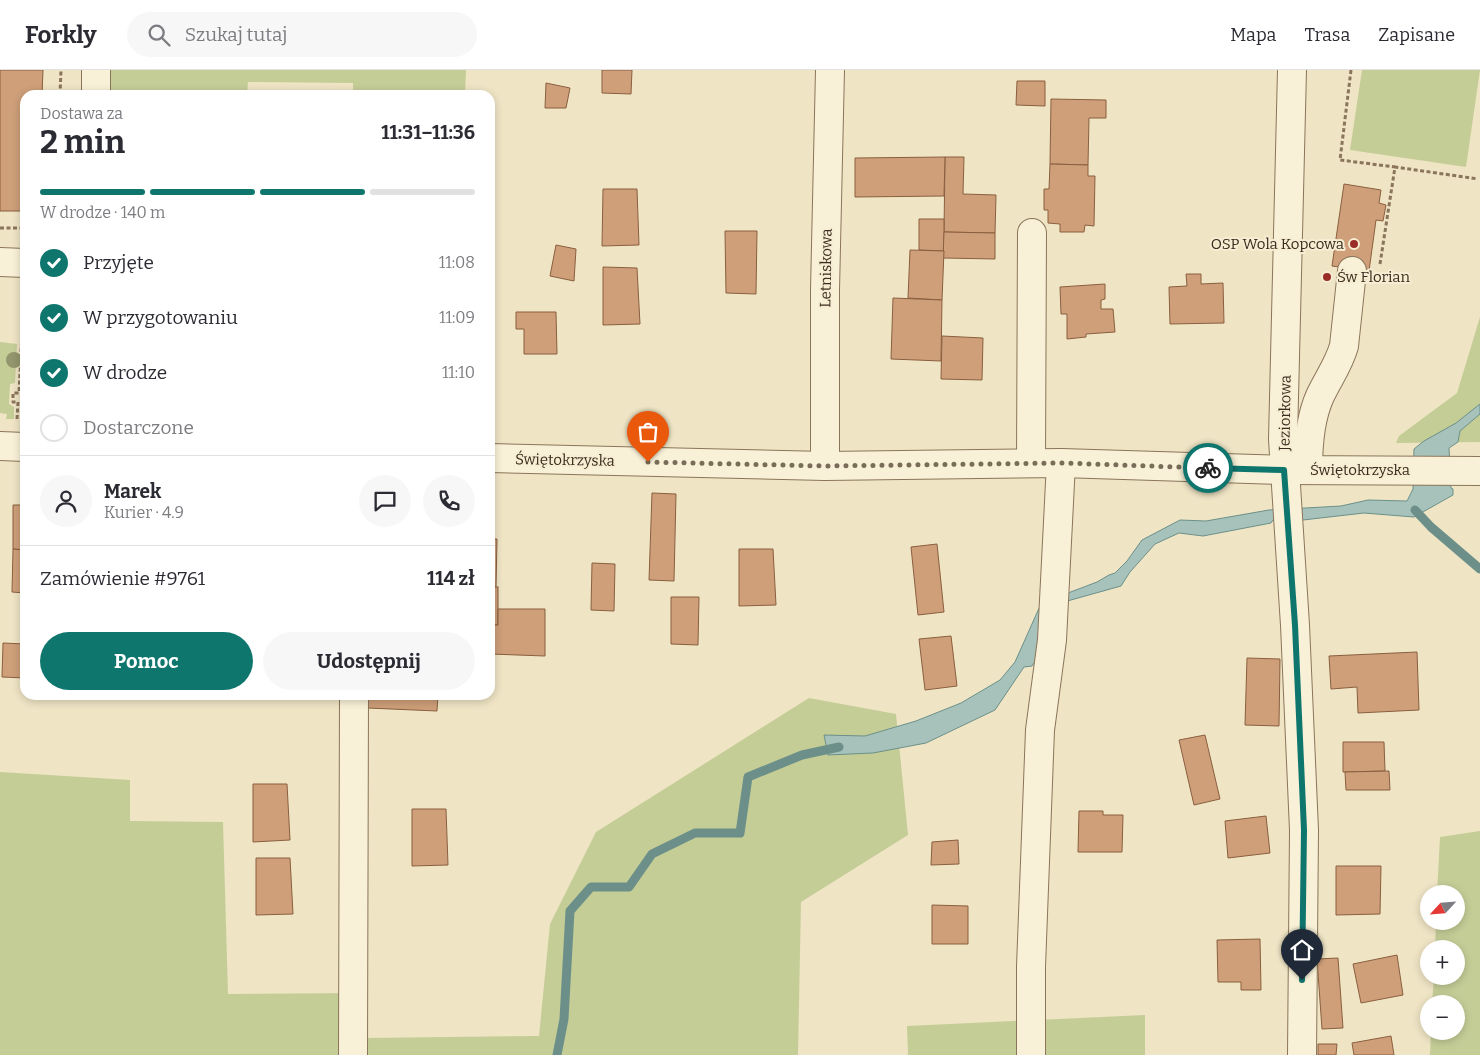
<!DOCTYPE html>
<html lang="pl">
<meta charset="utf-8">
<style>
body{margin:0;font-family:Bitter,serif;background:#f7f7f7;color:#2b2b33;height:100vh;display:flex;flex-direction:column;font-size:19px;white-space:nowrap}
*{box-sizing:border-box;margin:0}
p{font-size:16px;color:#7c7c81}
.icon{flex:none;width:28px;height:28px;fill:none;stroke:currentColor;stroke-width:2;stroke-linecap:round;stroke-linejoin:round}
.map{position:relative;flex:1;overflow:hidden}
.sheet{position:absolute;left:20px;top:20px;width:475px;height:610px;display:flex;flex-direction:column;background:#fff;border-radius:15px;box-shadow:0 2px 8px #0003}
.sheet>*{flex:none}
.needle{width:32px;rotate:244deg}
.buttons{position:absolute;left:1420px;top:815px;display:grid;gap:10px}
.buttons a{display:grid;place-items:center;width:45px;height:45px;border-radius:50%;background:#fff;box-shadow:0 2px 8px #0003;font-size:25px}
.pin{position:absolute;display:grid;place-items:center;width:42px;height:42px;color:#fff;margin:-51px -21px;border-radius:50% 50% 50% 0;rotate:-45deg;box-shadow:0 0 5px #0007}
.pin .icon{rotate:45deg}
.courier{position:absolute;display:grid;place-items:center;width:50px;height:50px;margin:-25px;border:4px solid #0f766e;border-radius:50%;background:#fff;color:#222;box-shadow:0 1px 6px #0007}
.head em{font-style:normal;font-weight:700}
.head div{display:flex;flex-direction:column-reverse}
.head{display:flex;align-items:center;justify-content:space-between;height:85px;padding:0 20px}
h1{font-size:32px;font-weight:700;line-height:38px}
.bar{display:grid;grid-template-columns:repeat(4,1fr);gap:8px 5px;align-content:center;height:60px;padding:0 20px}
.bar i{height:6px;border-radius:4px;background:#e1e1e2}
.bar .selected{background:#0f766e}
.bar p{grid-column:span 4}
.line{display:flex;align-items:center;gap:12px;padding:0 20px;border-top:1px solid #e1e1e2}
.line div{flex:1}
.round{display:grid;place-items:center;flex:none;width:52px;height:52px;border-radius:26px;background:#f7f7f7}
ol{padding:0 20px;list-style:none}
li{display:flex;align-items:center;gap:15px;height:55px}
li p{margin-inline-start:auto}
li .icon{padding:5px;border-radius:50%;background:#0f766e;color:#fff;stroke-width:4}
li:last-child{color:#7c7c81}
li i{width:28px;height:28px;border:2px solid #e1e1e2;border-radius:50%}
.button{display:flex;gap:10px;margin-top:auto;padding:10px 20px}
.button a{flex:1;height:58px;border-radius:30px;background:#0f766e;color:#fff;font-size:20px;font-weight:700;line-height:58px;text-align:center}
.button a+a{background:#f7f7f7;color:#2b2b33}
header{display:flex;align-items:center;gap:30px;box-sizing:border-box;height:70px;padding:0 25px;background:#fff;border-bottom:1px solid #e1e1e2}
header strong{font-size:24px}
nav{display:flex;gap:28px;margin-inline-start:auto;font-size:18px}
.search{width:350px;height:45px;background:#f7f7f7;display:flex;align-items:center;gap:12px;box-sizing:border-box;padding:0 18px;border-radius:28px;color:#7c7c81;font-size:19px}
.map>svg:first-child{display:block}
.green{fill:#c5cd97}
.water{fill:#a6c2bb;stroke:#6c9089}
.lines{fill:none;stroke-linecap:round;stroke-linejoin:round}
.stream{stroke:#6c9089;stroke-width:9}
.building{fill:#ce9f79;stroke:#8a5f3f}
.minor-casing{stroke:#8a755a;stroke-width:30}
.path{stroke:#8a755a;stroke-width:3;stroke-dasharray:4 2.5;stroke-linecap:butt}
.minor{stroke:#f9f1d7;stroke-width:28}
.tree{fill:#93966c}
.done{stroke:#796c58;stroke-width:5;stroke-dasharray:0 9}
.route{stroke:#0f766e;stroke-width:6}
.poi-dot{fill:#9a2c28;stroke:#f6edd3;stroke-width:2}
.labels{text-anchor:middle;stroke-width:4;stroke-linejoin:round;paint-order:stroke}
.poi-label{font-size:15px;fill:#3a2c1e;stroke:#f6edd3;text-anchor:end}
.street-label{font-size:15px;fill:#3a2c1e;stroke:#f6edd3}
</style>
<header>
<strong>Forkly</strong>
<div class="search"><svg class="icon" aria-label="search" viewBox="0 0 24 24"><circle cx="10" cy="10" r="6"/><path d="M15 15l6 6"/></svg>Szukaj tutaj</div>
<nav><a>Mapa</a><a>Trasa</a><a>Zapisane</a></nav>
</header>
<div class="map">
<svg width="1480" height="985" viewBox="0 0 1480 985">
<rect width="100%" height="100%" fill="#efe4c4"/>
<!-- green -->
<g class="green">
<path d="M106,0H466L465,25H353V13L248,12L247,25H105Z"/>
<path d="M1362,0H1480L1466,97L1350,80Z"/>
<path d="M1480,247V372L1396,373L1399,366L1457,323Z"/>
<path d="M0,272L17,274L15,313L10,314L9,334L14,337V349H6L7,344L0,343Z"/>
<path d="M809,628L896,644L908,765L801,832L798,985H0V702L130,710V751L223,752L228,924L362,923L364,968L539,966L550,854L596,762Z"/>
<path d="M1480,761V985H1430L1431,961H1456V934H1432L1434,906H1456V879H1435L1436,851H1456V824H1437L1440,767Z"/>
<path d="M1145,945V985H908L907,956Z"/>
</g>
<!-- water -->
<path class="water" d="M1480,334V344L1460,361L1458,372L1449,378L1451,418L1453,419V425L1414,447L1364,443L1303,450L1299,448L1273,450L1271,453L1203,466L1179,463L1155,474L1130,502L1121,516L1053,535L1037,589L1032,596L1024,597L995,640L926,673L873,683L828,685L824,665L865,666L916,651L961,633L1000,610L1015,592L1040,536L1068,523L1097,512L1109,505L1115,503L1127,491L1142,470L1180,450L1206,451L1269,440L1341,436L1368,430L1407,431L1413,419L1414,379L1424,371L1456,353Z"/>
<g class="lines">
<!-- stream -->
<g class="stream">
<path d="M1415,440L1431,457L1480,499"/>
<path d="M557,985L564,949L570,841L591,817H629L652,784L695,763H740L748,707L802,685L839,677"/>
</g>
</g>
<!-- building -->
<g class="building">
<path d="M0,0H43L42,25H25V141H0Z"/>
<path d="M602,0H632L631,24L602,23Z"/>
<path d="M1017,11H1045V36L1016,35Z"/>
<path d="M546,13L570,18L566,38H545Z"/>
<path d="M1051,29L1106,30V48H1089L1088,95L1050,94Z"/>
<path d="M945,87H964L963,124L996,125L995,163L944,162Z"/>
<path d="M945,87L944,126L855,127V88Z"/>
<path d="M1050,94L1088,95V106H1095L1094,156L1085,155L1084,162H1060V154L1048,153V140H1044V119H1049Z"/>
<path d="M1344,114L1381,120L1379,133L1386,135L1383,151L1376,150L1369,201L1332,196Z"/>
<path d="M603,119H637L639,175L602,176Z"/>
<path d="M919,149H944V181L919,180Z"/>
<path d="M725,161H757L756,224L726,223Z"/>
<path d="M944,162L995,163V189L943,188Z"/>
<path d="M556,175L576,179L574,211L550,206Z"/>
<path d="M910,180L944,181L942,230L908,228Z"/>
<path d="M603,197L637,198L640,254L603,255Z"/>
<path d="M1186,204H1201V214L1223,213L1224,253L1170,254L1169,217L1187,216Z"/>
<path d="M1105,214V229L1101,230V239H1113L1115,262L1086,264V267L1067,269V244H1061L1060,217Z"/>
<path d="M893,228L942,230L941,291L891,289Z"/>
<path d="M516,242H556L557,284H524V259H516Z"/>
<path d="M942,266L983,268L982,310L941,309Z"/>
<path d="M652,423L676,424L674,511L649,510Z"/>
<path d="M13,435H25V480L13,479Z"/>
<path d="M490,469H497L496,517H490Z"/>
<path d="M937,474L944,542L918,545L911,477Z"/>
<path d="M13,479L25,480V523L12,522Z"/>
<path d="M739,479H773L776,535L739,536Z"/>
<path d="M592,493L615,494L614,541L591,540Z"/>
<rect x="490" y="517" width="8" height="38"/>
<path d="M671,527H699L698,575L671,574Z"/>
<path d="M498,539H545V586L490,584V555H498Z"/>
<path d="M951,566L957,616L925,620L919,569Z"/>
<path d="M3,573L25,574V608L2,607Z"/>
<path d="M1417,582L1419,640L1358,643L1357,617L1331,619L1329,586Z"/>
<path d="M1247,588L1280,589L1279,656L1245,655Z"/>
<path d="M130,625H191V628L130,626Z"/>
<path d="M368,625H438L437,641L368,638Z"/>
<path d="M1205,665L1220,729L1194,735L1179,670Z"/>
<path d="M1343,672H1384L1385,701L1343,702Z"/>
<path d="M1389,701L1390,720H1346L1345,702Z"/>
<path d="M253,714H287L290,770L253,772Z"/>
<path d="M412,739H446L448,795L412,796Z"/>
<path d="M1079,741H1103V745H1123L1122,782H1078Z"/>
<path d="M1266,746L1270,783L1228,788L1225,751Z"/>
<path d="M958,770L959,794L931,795L932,772Z"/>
<path d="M256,788H290L293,844L256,845Z"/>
<path d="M1336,796H1381L1380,844L1336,845Z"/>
<path d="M932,835L968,836V874H932Z"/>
<path d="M1260,869L1261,920H1241V912H1218L1217,870Z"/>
<path d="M1397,885L1403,925L1361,933L1353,894Z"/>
<path d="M1338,888L1343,958L1322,959L1317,889Z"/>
<path d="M1391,966L1394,985H1354L1352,973Z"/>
<path d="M1318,974H1337L1336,985H1318Z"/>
</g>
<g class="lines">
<!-- minor casing -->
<g class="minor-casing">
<g id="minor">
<path d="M1292,0L1283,369L1295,555L1304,760L1302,985"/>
<path d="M96,25V0"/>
<path d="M0,192L25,193"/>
<path d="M0,376L25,377"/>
<path d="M490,388L825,396L1061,393L1284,400L1480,401"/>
<path d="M1031,393L1032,163"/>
<path d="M825,396V220L830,0"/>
<path d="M1308,400C1308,376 1310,348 1320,326C1328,309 1339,294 1344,276L1352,201"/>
<path d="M353,985L354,625"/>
<path d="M1031,985V897L1040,660L1052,570L1061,393"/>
</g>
</g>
<!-- path -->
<g class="path">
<path d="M1351,0L1340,90L1395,97"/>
<path d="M60,25L61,0"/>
<path d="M0,158H25"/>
<path d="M1380,194L1395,97L1478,109"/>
<path d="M17,349L18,332H13V323H19L24,221"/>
</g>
<!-- minor -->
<use href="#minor" class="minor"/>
</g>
<!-- trees -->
<circle class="tree" cx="14" cy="290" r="8"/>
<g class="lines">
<!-- done -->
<path class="done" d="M648,392L825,396L1062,393L1208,398"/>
<!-- route -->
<path class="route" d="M1208,398L1284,400L1295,555L1304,760L1302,910"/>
</g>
<!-- markers -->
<g class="poi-dot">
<circle cx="1354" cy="174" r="5"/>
<circle cx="1327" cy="207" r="5"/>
</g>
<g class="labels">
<!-- poi labels -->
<g class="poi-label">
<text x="1344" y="179">OSP Wola Kopcowa</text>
<text x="1337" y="212" text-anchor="start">Św Florian</text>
</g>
<!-- street labels -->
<g class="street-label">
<text transform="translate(826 198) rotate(-89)" y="5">Letniskowa</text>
<text transform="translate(1285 343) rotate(-89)" y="5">Jeziorkowa</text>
<text transform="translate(565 390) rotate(1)" y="5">Świętokrzyska</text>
<text x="1360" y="405">Świętokrzyska</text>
</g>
</g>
</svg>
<div class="buttons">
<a><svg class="needle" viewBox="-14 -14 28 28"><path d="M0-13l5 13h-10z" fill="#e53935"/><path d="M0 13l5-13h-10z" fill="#7c7c81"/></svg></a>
<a>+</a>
<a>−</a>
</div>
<div class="pin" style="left:648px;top:392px;background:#ea580c"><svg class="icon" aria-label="bag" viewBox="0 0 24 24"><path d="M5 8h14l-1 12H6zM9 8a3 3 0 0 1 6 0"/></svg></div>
<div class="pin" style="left:1302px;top:910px;background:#1f2937"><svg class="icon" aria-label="home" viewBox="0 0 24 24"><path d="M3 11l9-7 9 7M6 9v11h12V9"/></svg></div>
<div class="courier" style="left:1208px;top:398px"><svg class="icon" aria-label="bike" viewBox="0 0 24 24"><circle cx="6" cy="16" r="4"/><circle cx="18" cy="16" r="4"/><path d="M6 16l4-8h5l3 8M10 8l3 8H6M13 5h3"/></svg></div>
<section class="sheet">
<div class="head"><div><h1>2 min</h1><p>Dostawa za</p></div><em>11:31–11:36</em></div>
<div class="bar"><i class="selected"></i><i class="selected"></i><i class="selected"></i><i></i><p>W drodze · 140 m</p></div>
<ol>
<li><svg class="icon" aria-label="check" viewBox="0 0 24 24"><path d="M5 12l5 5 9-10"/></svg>Przyjęte<p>11:08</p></li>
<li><svg class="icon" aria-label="check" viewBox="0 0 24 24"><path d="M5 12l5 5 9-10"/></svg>W przygotowaniu<p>11:09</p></li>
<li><svg class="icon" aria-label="check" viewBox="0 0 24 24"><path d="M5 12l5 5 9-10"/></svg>W drodze<p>11:10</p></li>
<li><i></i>Dostarczone</li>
</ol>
<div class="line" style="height:90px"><a class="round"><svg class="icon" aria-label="person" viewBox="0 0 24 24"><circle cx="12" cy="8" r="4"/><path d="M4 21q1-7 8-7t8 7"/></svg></a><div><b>Marek</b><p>Kurier · 4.9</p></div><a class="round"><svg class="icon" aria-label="chat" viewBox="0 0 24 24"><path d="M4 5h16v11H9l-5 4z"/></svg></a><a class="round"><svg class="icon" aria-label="phone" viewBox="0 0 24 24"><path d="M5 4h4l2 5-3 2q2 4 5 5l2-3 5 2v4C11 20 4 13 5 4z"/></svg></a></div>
<div class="line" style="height:65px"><div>Zamówienie #9761</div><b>114 zł</b></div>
<div class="button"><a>Pomoc</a><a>Udostępnij</a></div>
</section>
</div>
